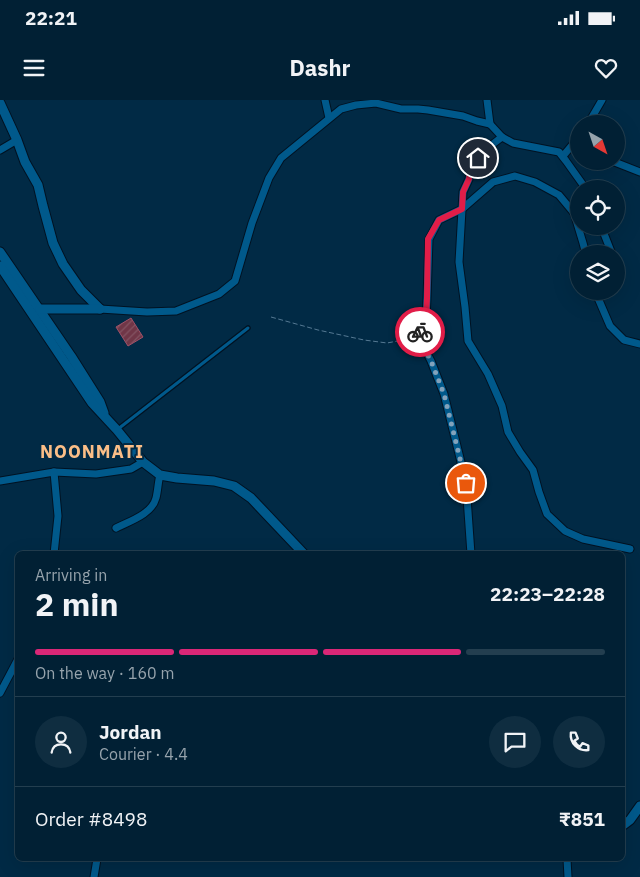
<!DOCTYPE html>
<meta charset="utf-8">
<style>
body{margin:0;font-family:"IBM Plex Sans",sans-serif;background:#0f2d40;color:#f1f3f6;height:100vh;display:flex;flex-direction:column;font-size:19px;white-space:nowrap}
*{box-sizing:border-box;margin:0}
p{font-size:16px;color:#96a3ac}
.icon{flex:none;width:28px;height:28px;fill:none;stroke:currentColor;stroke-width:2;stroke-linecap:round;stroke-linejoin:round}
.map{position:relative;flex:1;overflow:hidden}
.side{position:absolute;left:15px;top:451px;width:610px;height:310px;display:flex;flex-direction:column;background:#012034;border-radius:8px;box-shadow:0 5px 20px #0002,0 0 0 1px #233e4f}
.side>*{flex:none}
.needle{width:32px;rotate:140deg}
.controls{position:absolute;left:570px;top:15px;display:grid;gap:10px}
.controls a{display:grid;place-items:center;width:55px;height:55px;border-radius:50%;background:#012034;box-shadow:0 5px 20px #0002,0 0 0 1px #233e4f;font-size:25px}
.pin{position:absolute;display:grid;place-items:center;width:42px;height:42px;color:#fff;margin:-21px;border:2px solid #fff;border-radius:50%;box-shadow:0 1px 5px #0007}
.courier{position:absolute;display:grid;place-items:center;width:50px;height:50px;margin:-25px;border:4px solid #e11d48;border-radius:50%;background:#fff;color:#222;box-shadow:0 1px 6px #0007}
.headline em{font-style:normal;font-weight:700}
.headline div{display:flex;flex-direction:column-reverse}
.headline{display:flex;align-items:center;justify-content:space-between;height:85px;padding:0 20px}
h1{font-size:32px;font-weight:700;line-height:38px}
.bar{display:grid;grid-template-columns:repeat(4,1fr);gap:8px 5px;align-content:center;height:60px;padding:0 20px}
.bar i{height:6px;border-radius:4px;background:#233e4f}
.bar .selected{background:#db2777}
.bar p{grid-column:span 4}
.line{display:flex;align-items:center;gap:12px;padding:0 20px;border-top:1px solid #233e4f}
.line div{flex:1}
.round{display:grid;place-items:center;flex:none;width:52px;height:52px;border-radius:26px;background:#0f2d40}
.status{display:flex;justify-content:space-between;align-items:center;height:35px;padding:0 25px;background:#012034;direction:ltr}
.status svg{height:14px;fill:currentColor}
header{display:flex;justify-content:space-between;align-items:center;height:65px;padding:0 20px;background:#012034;font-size:22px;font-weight:700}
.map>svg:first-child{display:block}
.building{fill:url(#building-hatch);stroke:#a05067}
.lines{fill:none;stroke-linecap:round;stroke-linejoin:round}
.service-casing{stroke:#001222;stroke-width:5.5}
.minor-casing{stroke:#001222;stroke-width:9}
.tertiary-casing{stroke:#001222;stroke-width:11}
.path{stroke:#557993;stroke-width:1;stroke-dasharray:5 2.5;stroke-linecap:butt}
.service{stroke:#00598b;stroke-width:3}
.minor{stroke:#00598b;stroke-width:7}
.tertiary{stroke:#00598b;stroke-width:9}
.done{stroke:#82a2bb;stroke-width:5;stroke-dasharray:0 9}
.route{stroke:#e11d48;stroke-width:6}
.labels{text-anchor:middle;stroke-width:4;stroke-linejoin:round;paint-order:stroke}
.district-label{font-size:18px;font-weight:bold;letter-spacing:1px;fill:#fbbe87;stroke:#012a45}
</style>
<div class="status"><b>22:21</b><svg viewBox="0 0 49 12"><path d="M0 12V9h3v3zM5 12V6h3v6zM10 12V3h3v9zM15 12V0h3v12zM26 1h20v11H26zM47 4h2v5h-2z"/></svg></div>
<header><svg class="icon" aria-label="menu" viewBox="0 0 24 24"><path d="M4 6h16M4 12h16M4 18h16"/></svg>Dashr<svg class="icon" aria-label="heart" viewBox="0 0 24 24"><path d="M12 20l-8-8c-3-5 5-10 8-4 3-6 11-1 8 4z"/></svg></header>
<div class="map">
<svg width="640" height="777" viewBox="0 0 640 777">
<defs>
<pattern id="building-hatch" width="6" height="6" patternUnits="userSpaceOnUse" patternTransform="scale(1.25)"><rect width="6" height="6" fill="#703647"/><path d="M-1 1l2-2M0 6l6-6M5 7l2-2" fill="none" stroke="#835362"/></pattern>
</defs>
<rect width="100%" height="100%" fill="#012a45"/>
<!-- building -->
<path class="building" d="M131,218L143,237L128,246L116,227Z"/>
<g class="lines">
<!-- service casing -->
<g class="service-casing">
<path id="service" d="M118,329L248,228"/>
</g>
<!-- minor casing -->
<g class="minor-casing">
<g id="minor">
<path d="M325,0L329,18"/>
<path d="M487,0L490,24"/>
<path d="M588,24L602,0"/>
<path d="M502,37L485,50L471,66L469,79L463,92L459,162L465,207L468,241L488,274L502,306L508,332L520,352L533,370L539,392L547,414L565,431L583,439L630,449"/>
<path d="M0,50L17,40"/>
<path d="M563,56L579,37"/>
<path d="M612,61L640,72"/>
<path d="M601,126L612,154"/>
<path d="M595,191L610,226L624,240L640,244"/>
<path d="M100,209L147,212L176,211L219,194L235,181L252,123L269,78L281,58L341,9L356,5L376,3L401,9H418L428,10L463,16L477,21L490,24L502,37L513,43L559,52L566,61L586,89"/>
<path d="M0,381L54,372L96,374L131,369L143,362"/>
<path d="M116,428C130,421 152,414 156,398C158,390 158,382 160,375"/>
<path d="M54,454L58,416L54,372"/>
<path d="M471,454L466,383L459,354L444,294L431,261L418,236L426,218L427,198L429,139L439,120L462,109L493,82L515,76L535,82L559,95L574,113L583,143L586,154"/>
<path d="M0,593L18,559"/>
<path d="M567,759L568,777"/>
<path d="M94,777L97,759"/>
</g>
</g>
<!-- tertiary casing -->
<g class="tertiary-casing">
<g id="tertiary">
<path d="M0,3L17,40L25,62L38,85L43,106L53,143L63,164L81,190L100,209"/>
<path d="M0,152L71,256L100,302L104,313"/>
<path d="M0,166L92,303L117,330L143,362L160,375L177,378L214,381L234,386L251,398L304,454"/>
<path d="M40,209H100"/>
<path d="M622,726L630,720L640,706"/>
</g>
</g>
<!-- path -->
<path class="path" d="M271,217L318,230L364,240L387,243L403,240L412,238"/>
<!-- service -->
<use href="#service" class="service"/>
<!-- minor -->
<use href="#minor" class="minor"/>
<!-- tertiary -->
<use href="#tertiary" class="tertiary"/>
</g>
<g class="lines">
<!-- done -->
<path class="done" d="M420,232L418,236L431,261L444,294L466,383"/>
<!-- route -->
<path class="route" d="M420,232L426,218L427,198L428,139L439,120L462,109L463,92L469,79L471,66L478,58"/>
</g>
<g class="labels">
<!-- district labels -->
<g class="district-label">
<text x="92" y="358">NOONMATI</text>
</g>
</g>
</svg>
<div class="controls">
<a><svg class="needle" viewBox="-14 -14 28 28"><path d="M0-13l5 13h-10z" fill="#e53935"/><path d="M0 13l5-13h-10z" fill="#96a3ac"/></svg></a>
<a><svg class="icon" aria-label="locate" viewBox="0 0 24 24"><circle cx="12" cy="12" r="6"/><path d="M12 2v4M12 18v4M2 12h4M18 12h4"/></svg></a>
<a><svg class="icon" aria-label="layers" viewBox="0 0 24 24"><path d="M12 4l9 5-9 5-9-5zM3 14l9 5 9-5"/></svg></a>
</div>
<div class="pin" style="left:466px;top:383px;background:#ea580c"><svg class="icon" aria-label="bag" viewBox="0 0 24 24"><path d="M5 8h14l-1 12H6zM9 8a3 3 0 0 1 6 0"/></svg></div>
<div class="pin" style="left:478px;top:58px;background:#1f2937"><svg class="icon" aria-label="home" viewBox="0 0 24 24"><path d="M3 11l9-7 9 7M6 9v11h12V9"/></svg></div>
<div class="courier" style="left:420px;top:232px"><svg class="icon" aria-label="bike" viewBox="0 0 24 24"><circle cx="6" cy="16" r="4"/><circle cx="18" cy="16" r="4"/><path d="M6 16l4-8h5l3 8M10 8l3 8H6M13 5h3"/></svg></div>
<section class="side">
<div class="headline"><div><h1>2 min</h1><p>Arriving in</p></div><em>22:23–22:28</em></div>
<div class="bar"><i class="selected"></i><i class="selected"></i><i class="selected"></i><i></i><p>On the way · 160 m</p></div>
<div class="line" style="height:90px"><a class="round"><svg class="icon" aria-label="person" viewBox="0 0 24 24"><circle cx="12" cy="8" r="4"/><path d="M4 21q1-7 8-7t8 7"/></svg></a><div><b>Jordan</b><p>Courier · 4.4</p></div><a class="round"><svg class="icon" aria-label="chat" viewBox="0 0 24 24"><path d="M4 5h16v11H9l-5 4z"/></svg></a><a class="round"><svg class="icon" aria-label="phone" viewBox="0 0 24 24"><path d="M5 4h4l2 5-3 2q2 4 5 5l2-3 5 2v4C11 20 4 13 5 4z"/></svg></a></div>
<div class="line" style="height:65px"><div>Order #8498</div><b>₹851</b></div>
</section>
</div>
